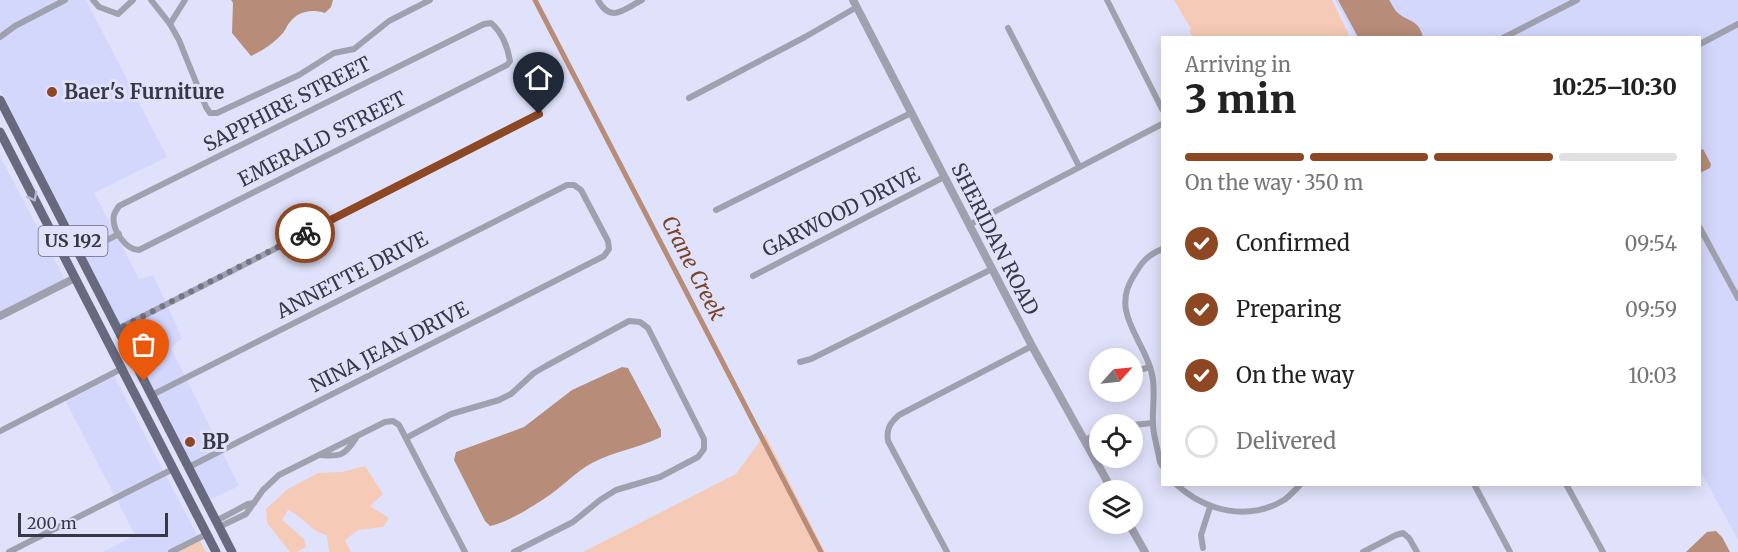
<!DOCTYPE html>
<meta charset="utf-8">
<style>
body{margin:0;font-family:Merriweather,serif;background:#f6f6f6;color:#222;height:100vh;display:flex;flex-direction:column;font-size:22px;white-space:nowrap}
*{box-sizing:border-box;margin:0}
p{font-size:20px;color:#767676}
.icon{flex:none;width:33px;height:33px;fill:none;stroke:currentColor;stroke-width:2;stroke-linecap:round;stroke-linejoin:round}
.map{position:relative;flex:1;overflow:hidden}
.sheet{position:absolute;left:1161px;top:36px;width:540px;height:450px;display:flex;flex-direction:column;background:#fff;border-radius:0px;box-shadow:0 3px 15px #0003}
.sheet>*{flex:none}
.needle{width:39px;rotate:63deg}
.fabs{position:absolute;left:1089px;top:348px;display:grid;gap:12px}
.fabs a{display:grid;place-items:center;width:54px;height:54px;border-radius:50%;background:#fff;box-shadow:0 3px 15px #0003;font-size:30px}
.scale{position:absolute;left:18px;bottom:15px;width:150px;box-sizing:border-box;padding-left:6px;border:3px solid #383945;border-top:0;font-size:16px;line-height:21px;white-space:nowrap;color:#383945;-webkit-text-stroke:4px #e0e2fb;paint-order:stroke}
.pin{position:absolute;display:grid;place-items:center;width:51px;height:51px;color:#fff;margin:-62px -26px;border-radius:50% 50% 50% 0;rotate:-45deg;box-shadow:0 0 6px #0007}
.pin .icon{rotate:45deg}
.courier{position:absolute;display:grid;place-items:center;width:60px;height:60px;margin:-30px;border:4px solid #8e4723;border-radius:50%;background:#fff;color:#222;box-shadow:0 2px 8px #0007}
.overview em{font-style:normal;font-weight:800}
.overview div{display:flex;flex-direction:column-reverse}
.overview{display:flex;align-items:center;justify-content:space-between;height:102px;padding:0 24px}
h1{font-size:39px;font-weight:800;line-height:45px}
.bar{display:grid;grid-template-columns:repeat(4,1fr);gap:9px 6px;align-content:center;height:72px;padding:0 24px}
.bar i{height:8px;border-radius:4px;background:#e0e0e0}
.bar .on{background:#8e4723}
.bar p{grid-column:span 4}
ol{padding:0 24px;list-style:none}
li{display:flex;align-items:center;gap:18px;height:66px}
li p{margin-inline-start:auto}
li .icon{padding:6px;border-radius:50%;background:#8e4723;color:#fff;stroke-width:4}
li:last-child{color:#767676}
li i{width:33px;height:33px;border:3px solid #e0e0e0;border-radius:50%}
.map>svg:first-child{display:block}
.built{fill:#d4d7fc}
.green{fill:#f5cbb7}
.water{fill:#b78c79}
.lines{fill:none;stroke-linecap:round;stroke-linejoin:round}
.canal{stroke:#b78c79;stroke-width:5}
.minor{stroke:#a0a1ae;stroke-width:6}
.tertiary{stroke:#a0a1ae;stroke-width:8}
.primary{stroke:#68697f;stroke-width:9}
.oneway{stroke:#b6b8d0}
.done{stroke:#737485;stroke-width:6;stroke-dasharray:0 10.8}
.route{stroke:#8e4723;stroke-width:8}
.poi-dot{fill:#8e4723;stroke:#e0e2fb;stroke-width:2}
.labels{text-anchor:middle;stroke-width:6;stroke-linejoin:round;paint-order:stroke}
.shield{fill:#e0e2fb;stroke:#6a6c7c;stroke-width:1.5}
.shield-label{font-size:18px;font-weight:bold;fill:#383945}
.poi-label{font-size:20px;font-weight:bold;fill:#383945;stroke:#e0e2fb;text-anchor:start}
.street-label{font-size:20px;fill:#383945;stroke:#e0e2fb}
.water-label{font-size:21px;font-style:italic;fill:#7b4225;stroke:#e0e2fb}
</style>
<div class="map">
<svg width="1738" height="552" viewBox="0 0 1738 552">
<rect width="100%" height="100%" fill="#e0e2fb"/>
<!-- built -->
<g class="built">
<path d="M0,0H86L167,157L94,193L139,279L153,275L182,338L171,348L239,486L210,500L0,90Z"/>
<path d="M1335,0H1738V540L1700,470V38L1355,37Z"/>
<path d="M0,156L65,280L0,313Z"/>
<path d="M113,374L199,539L173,552H103L135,535L64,398Z"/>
</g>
<!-- green -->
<g class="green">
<path d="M1174,0H1332L1350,37H1193L1189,31L1191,29Z"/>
<path d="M765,434L825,552H583L736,474Z"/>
<path d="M365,466L383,494L370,506L389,518L383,527L358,530L345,540L351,552H329L327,535C311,532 304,517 288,510L282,520L304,539L306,547L297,552H290L267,523L266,509L288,489L318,473L342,472Z"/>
<path d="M199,539L206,552H173Z"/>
</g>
<!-- water -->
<g class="water">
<path d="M231,0H333L331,7L325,13C311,9 299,11 290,22C287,25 286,30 282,34C274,43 262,51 251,56L232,33L233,3Z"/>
<path d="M1338,0H1389C1392,4 1394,10 1398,13C1410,23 1418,19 1423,37H1358Z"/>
<path d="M1703,149L1711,164L1710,168L1700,173V150Z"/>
<path d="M622,367L628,368L661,430V437C639,448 614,451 592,463C577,471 565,484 551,494C537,504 507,523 490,526L485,521L454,460L456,452L524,427L572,390Z"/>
<path d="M1716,531L1722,537L1730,552H1686L1707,532Z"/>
</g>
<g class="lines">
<!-- canal -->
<path class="canal" d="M535,0L821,552"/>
<!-- minor -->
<g class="minor">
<path d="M93,0L99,7L118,14L133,0"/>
<path d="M151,0L170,24L179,40L206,107L210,113H217L299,75L334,53L354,49L389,21L430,0"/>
<path d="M598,0C611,24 624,9 642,0"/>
<path d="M1107,0L1162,109"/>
<path d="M491,23C502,32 508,48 510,61L507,65L139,250C125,250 111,228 114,215C115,212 117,209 119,206L484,24Z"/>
<path d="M170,24L185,0"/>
<path d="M1008,28L1079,166"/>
<path d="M0,37L15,26L65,0"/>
<path d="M1503,38L1577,0"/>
<path d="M1700,44L1738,24"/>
<path d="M689,98L805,37L857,7"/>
<path d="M716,210L911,113"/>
<path d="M969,225L1162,124"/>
<path d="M1700,228L1738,298"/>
<path d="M1162,249C1146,256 1142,262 1133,277C1109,315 1148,342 1153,380C1155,395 1152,411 1153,426C1154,438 1158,450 1160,462L1162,466"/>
<path d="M79,254L119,234"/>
<path d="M753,276L944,177"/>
<path d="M118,329L539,114"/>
<path d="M800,362L811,359L992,269"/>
<path d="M1132,372L1150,367"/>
<path d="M152,395L567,185H574L581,190L608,241L609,249L604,256L189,467"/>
<path d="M1132,425L1153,423"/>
<path d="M0,431L121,369"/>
<path d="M406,438L451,414L499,400L511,394L534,373L546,366L629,321L640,322L648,328L704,439V449L698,457L660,477L616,490L600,500L573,522L514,552"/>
<path d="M1085,440L1100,433"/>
<path d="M1088,445L1100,439"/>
<path d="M321,455C341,457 345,455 356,438"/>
<path d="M1176,484C1205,511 1248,522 1284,500C1290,496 1296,489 1301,484"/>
<path d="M1474,484L1510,552"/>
<path d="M1566,484L1603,552"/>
<path d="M216,521L248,504L254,503"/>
<path d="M219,527L246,514L263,490L279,475L385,422L393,421L399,425L465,552"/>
<path d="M1203,548L1201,535L1210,507"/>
<path d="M9,552L173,469"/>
<path d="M171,552L207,534"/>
<path d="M947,552L888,441C886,429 890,423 899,415L1032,346"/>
<path d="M1363,552L1396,535L1403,533L1409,538L1417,552"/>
</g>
<!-- tertiary -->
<g class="tertiary">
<path d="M853,0L1032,346L1112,490"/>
<path d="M0,316L75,278"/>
<path d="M1129,524L1145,552"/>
</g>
<!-- primary -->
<g class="primary">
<path d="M0,100L232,552"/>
<path d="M0,132L216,552"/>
</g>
</g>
<!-- one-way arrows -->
<defs><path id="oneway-chevron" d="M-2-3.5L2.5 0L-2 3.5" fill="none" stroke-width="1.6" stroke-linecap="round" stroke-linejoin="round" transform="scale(1.5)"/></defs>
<use class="oneway" href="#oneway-chevron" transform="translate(33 197) rotate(63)"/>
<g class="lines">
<!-- done -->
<path class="done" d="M144,381L118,329L305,233"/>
<!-- route -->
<path class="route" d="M305,233L539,114"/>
</g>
<!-- markers -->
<g class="poi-dot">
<circle cx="52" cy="92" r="6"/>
<circle cx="190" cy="442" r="6"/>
</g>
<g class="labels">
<!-- shield labels -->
<rect class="shield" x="38.5" y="226" width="69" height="30" rx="4.5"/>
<g class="shield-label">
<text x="73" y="247">US 192</text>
</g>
<!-- poi labels -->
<g class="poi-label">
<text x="64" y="99">Baer's Furniture</text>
<text x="202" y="449">BP</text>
</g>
<!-- street labels -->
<g class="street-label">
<text transform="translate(287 104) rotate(-27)" y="7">SAPPHIRE STREET</text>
<text transform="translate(322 139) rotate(-27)" y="7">EMERALD STREET</text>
<text transform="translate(841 212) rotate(-27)" y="7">GARWOOD DRIVE</text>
<text transform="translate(995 239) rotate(63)" y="7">SHERIDAN ROAD</text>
<text transform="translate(352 275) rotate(-27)" y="7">ANNETTE DRIVE</text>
<text transform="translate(389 347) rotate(-27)" y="7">NINA JEAN DRIVE</text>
</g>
<!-- water labels -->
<g class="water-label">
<text transform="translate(693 268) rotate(63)" y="7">Crane Creek</text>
</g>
</g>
</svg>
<div class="fabs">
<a><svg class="needle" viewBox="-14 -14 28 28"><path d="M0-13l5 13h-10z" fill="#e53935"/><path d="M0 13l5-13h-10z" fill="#767676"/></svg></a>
<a><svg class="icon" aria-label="locate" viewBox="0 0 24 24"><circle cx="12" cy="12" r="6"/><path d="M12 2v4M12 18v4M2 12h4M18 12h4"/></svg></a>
<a><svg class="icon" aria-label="layers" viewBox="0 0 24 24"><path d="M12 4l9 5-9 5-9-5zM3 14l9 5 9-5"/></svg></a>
</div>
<div class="scale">200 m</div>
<div class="pin" style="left:144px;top:381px;background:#ea580c"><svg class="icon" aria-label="bag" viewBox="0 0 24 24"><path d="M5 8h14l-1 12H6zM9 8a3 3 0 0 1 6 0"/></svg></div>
<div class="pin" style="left:539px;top:114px;background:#1f2937"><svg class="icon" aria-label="home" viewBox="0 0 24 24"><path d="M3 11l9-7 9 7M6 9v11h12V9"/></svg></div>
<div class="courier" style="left:305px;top:233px"><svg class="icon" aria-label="bike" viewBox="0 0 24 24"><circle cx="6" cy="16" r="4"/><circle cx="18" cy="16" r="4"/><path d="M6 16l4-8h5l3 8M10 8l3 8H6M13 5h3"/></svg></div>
<section class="sheet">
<div class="overview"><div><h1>3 min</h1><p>Arriving in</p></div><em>10:25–10:30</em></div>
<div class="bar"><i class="on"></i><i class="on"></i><i class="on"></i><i></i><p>On the way · 350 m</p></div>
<ol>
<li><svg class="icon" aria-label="check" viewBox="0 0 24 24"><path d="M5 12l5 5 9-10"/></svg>Confirmed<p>09:54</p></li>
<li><svg class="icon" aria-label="check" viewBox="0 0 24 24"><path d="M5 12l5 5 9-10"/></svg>Preparing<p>09:59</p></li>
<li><svg class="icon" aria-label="check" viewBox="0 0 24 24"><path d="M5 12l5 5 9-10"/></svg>On the way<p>10:03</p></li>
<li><i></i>Delivered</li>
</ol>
</section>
</div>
